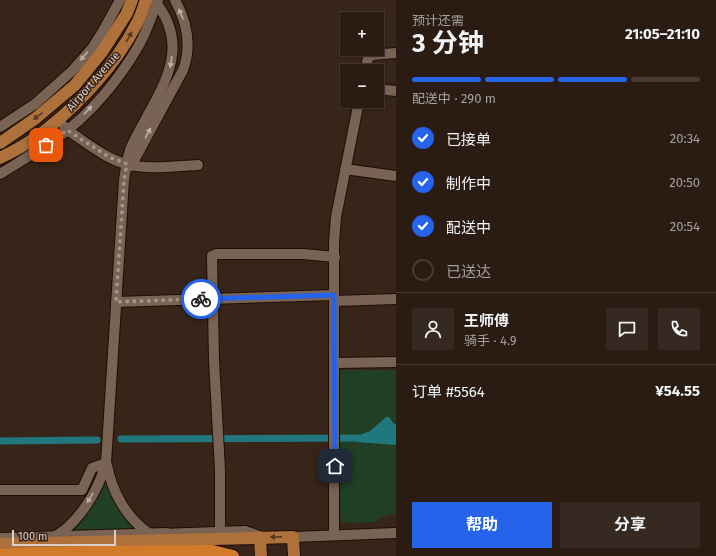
<!DOCTYPE html>
<html lang="zh">
<meta charset="utf-8">
<style>
body{margin:0;font-family:"Fira Sans","Noto Sans SC",sans-serif;background:#362921;color:#f1f3f6;height:100vh;display:flex;flex-direction:column;font-size:15px;white-space:nowrap}
*{box-sizing:border-box;margin:0}
p{font-size:13px;color:#a5a1a0}
.icon{flex:none;width:22px;height:22px;fill:none;stroke:currentColor;stroke-width:2;stroke-linecap:round;stroke-linejoin:round}
.map{position:relative;flex:1;overflow:hidden}
.panel{display:flex;flex-direction:column;background:#2a1c13;width:320px}
.panel>*{flex:none}
.buttons{position:absolute;left:340px;top:12px;display:grid;gap:8px}
.buttons a{display:grid;place-items:center;width:44px;height:44px;border-radius:0px;background:#2a1c13;box-shadow:0 1px 3px #0004,0 0 0 1px #463a33;font-size:20px}
.scale{position:absolute;left:12px;bottom:10px;width:104px;box-sizing:border-box;padding-left:4px;border:2px solid #dccfc8;border-top:0;font-size:11px;line-height:14px;white-space:nowrap;color:#dccfc8;-webkit-text-stroke:3px #382519;paint-order:stroke}
.pin{position:absolute;display:grid;place-items:center;width:34px;height:34px;color:#fff;margin:-17px;border-radius:8px;box-shadow:0 2px 6px #0006}
.courier{position:absolute;display:grid;place-items:center;width:40px;height:40px;margin:-20px;border:3px solid #2563eb;border-radius:50%;background:#fff;color:#222;box-shadow:0 1px 5px #0007}
.overview em{font-style:normal;font-weight:700}
.overview div{display:flex;flex-direction:column-reverse}
.overview{display:flex;align-items:center;justify-content:space-between;height:68px;padding:0 16px}
h1{font-size:26px;font-weight:700;line-height:30px}
.bar{display:grid;grid-template-columns:repeat(4,1fr);gap:6px 4px;align-content:center;height:48px;padding:0 16px}
.bar i{height:5px;border-radius:3px;background:#463a33}
.bar .current{background:#2563eb}
.bar p{grid-column:span 4}
.line{display:flex;align-items:center;gap:10px;padding:0 16px;border-top:1px solid #463a33}
.line div{flex:1}
.round{display:grid;place-items:center;flex:none;width:42px;height:42px;border-radius:0px;background:#362921}
ol{padding:0 16px;list-style:none}
li{display:flex;align-items:center;gap:12px;height:44px}
li p{margin-inline-start:auto}
li .icon{padding:4px;border-radius:50%;background:#2563eb;color:#fff;stroke-width:4}
li:last-child{color:#a5a1a0}
li i{width:22px;height:22px;border:2px solid #463a33;border-radius:50%}
.cta{display:flex;gap:8px;margin-top:auto;padding:8px 16px}
.cta a{flex:1;height:46px;border-radius:0px;background:#2563eb;color:#fff;font-size:16px;font-weight:700;line-height:46px;text-align:center}
.cta a+a{background:#362921;color:#f1f3f6}
main{display:flex;flex:1;min-height:0}
.map>svg:first-child{display:block}
.green{fill:#213f25}
.water{fill:#20787e}
.lines{fill:none;stroke-linecap:round;stroke-linejoin:round}
.canal{stroke:#20787e;stroke-width:7}
.minor-casing{stroke:#1f0e04;stroke-width:12}
.major-casing{stroke:#1f0e04;stroke-width:14}
.highway-casing{stroke:#1f0e04;stroke-width:14}
.minor{stroke:#796355;stroke-width:10}
.major{stroke:#ae713b;stroke-width:12}
.highway{stroke:#d27b2a;stroke-width:12}
.oneway{fill:#beafa6}
.oneway2{fill:#563822}
.done{stroke:#a3948b;stroke-width:4;stroke-dasharray:0 7.2}
.route{stroke:#2563eb;stroke-width:5}
.labels{text-anchor:middle;stroke-width:3;stroke-linejoin:round;paint-order:stroke}
.street-label{font-size:11px;fill:#dccfc8;stroke:#382519}
</style>
<main>
<div class="map">
<svg width="396" height="556" viewBox="0 0 396 556">
<rect width="100%" height="100%" fill="#382519"/>
<!-- green -->
<g class="green">
<path d="M344,370H396V513L383,517L375,522L359,523L342,522L339,516L337,372Z"/>
<path d="M106,483L137,529L76,531V528L94,502L103,484Z"/>
</g>
<!-- water -->
<path class="water" d="M386,417H389L393,423L396,425V445L357,442L355,438L357,436L370,431Z"/>
<g class="lines">
<!-- canal -->
<g class="canal">
<path d="M121,439L359,438"/>
<path d="M0,441L97,440"/>
</g>
<!-- minor casing -->
<g class="minor-casing">
<g id="minor">
<path d="M365,71L368,58L372,55L396,53"/>
<path d="M377,89L396,91"/>
<path d="M64,126L67,130C86,142 104,158 126,164C148,170 175,166 198,165"/>
<path d="M0,127L35,104L72,71L93,47L103,31L120,0"/>
<path d="M131,166L183,70C192,46 187,22 175,0"/>
<path d="M345,169L396,176"/>
<path d="M0,174C19,162 38,151 57,138C90,115 119,80 139,45C147,31 152,15 158,0"/>
<path d="M334,301L396,299"/>
<path d="M116,302L334,295"/>
<path d="M335,363L396,362"/>
<path d="M107,465C112,492 127,519 150,534"/>
<path d="M0,490H82L92,468L106,463"/>
<path d="M220,531V470L214,360L212,256L217,254H303L335,257"/>
<path d="M161,534L245,531L254,534L260,537"/>
<path d="M334,535V243L336,217L359,101"/>
<path d="M293,537L396,533"/>
<path d="M0,538L167,533"/>
<path d="M43,541C74,533 98,492 106,463L124,180C126,169 127,155 132,145C155,96 197,52 154,0"/>
</g>
</g>
<!-- major casing -->
<g class="major-casing">
<g id="major">
<path d="M0,143L36,118L75,85L102,52L127,13L132,0"/>
<path d="M0,158C10,153 20,148 29,142C71,114 115,67 137,23C141,16 143,8 146,0"/>
<path d="M260,537L261,556"/>
<path d="M0,544L293,537L294,556"/>
</g>
</g>
<!-- highway casing -->
<g class="highway-casing">
<path id="highway" d="M0,555L35,553L198,551H213L233,556"/>
</g>
<!-- minor -->
<use href="#minor" class="minor"/>
<!-- major -->
<use href="#major" class="major"/>
<!-- highway -->
<use href="#highway" class="highway"/>
</g>
<!-- one-way arrows -->
<defs><path id="oneway-solid" d="M-6-.8H1V-3.2L6.5 0L1 3.2V.8H-6Z"/></defs>
<g class="oneway">
<use href="#oneway-solid" transform="translate(181 14) rotate(-113)"/>
<use href="#oneway-solid" transform="translate(84 56) rotate(130)"/>
<use href="#oneway-solid" transform="translate(171 62) rotate(99)"/>
<use href="#oneway-solid" transform="translate(88 110) rotate(-47)"/>
<use href="#oneway-solid" transform="translate(148 133) rotate(-61)"/>
<use href="#oneway-solid" transform="translate(90 498) rotate(121)"/>
</g>
<g class="oneway2">
<use href="#oneway-solid" transform="translate(129 37) rotate(-60)"/>
<use href="#oneway-solid" transform="translate(38 116) rotate(143)"/>
<use href="#oneway-solid" transform="translate(276 537) rotate(179)"/>
</g>
<g class="lines">
<!-- done -->
<path class="done" d="M46,145L67,130L109,157L127,164L124,180L116,302L201,299"/>
<!-- route -->
<path class="route" d="M201,299L334,295L335,466"/>
</g>
<g class="labels">
<!-- street labels -->
<g class="street-label">
<text transform="translate(93 81) rotate(-49)" y="4">Airport Avenue</text>
</g>
</g>
</svg>
<div class="buttons">
<a>+</a>
<a>−</a>
</div>
<div class="scale">100 m</div>
<div class="pin" style="left:46px;top:145px;background:#ea580c"><svg class="icon" aria-label="bag" viewBox="0 0 24 24"><path d="M5 8h14l-1 12H6zM9 8a3 3 0 0 1 6 0"/></svg></div>
<div class="pin" style="left:335px;top:466px;background:#1f2937"><svg class="icon" aria-label="home" viewBox="0 0 24 24"><path d="M3 11l9-7 9 7M6 9v11h12V9"/></svg></div>
<div class="courier" style="left:201px;top:299px"><svg class="icon" aria-label="bike" viewBox="0 0 24 24"><circle cx="6" cy="16" r="4"/><circle cx="18" cy="16" r="4"/><path d="M6 16l4-8h5l3 8M10 8l3 8H6M13 5h3"/></svg></div>
</div>
<section class="panel">
<div class="overview"><div><h1>3 分钟</h1><p>预计还需</p></div><em>21:05–21:10</em></div>
<div class="bar"><i class="current"></i><i class="current"></i><i class="current"></i><i></i><p>配送中 · 290 m</p></div>
<ol>
<li><svg class="icon" aria-label="check" viewBox="0 0 24 24"><path d="M5 12l5 5 9-10"/></svg>已接单<p>20:34</p></li>
<li><svg class="icon" aria-label="check" viewBox="0 0 24 24"><path d="M5 12l5 5 9-10"/></svg>制作中<p>20:50</p></li>
<li><svg class="icon" aria-label="check" viewBox="0 0 24 24"><path d="M5 12l5 5 9-10"/></svg>配送中<p>20:54</p></li>
<li><i></i>已送达</li>
</ol>
<div class="line" style="height:72px"><a class="round"><svg class="icon" aria-label="person" viewBox="0 0 24 24"><circle cx="12" cy="8" r="4"/><path d="M4 21q1-7 8-7t8 7"/></svg></a><div><b>王师傅</b><p>骑手 · 4.9</p></div><a class="round"><svg class="icon" aria-label="chat" viewBox="0 0 24 24"><path d="M4 5h16v11H9l-5 4z"/></svg></a><a class="round"><svg class="icon" aria-label="phone" viewBox="0 0 24 24"><path d="M5 4h4l2 5-3 2q2 4 5 5l2-3 5 2v4C11 20 4 13 5 4z"/></svg></a></div>
<div class="line" style="height:52px"><div>订单 #5564</div><b>¥54.55</b></div>
<div class="cta"><a>帮助</a><a>分享</a></div>
</section>
</main>
